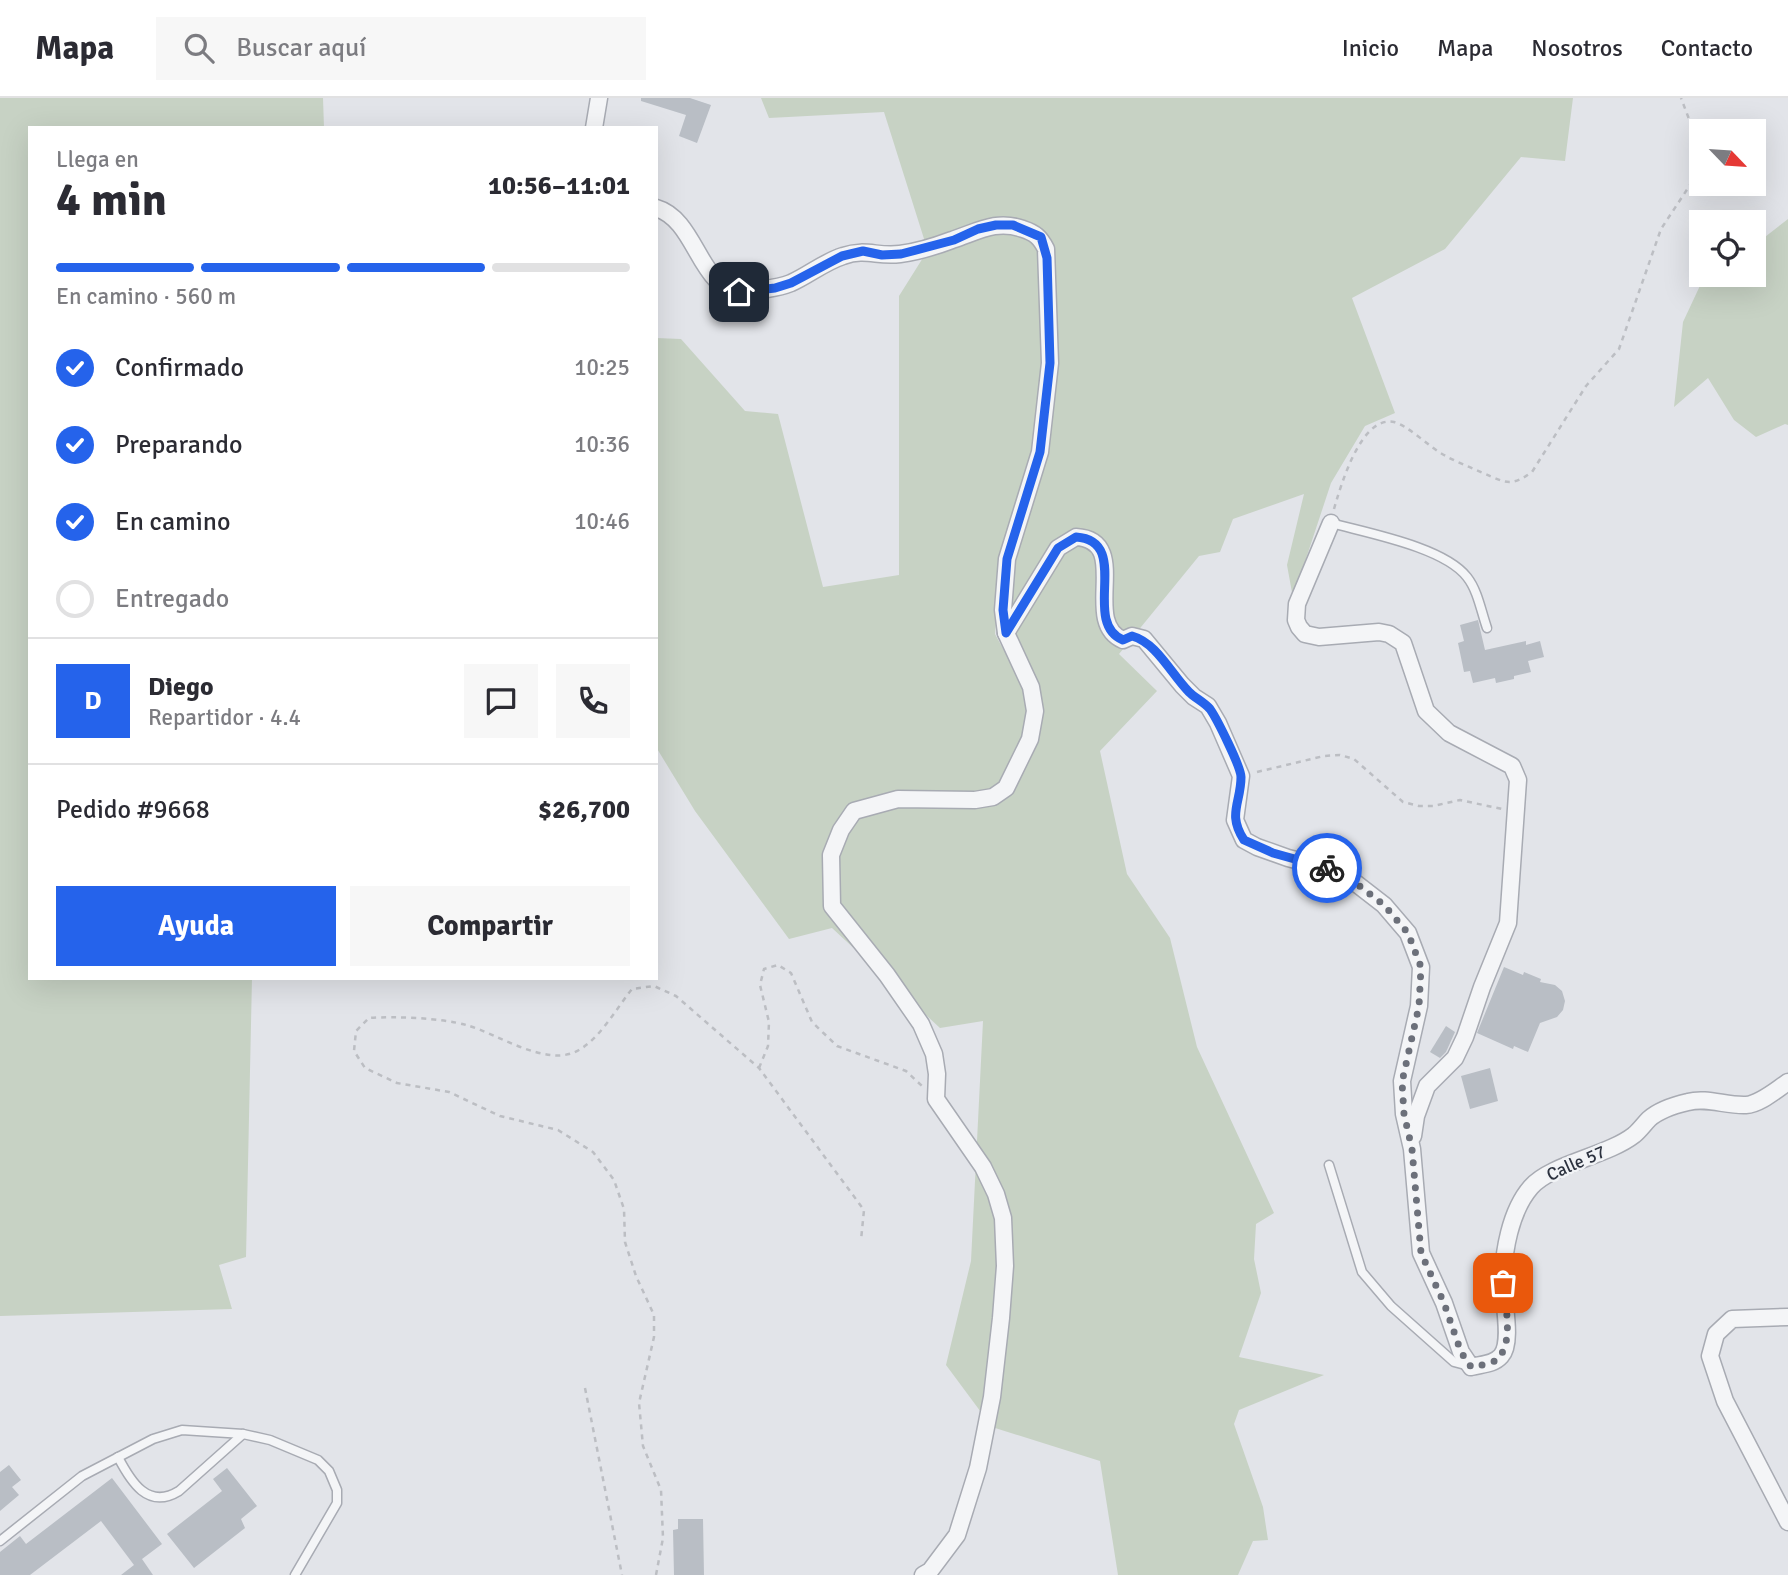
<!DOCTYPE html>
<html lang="es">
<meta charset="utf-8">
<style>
body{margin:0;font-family:Signika,sans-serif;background:#f7f7f7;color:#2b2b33;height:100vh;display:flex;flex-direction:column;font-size:26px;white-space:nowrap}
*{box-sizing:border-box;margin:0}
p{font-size:23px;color:#7c7c81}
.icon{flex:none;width:38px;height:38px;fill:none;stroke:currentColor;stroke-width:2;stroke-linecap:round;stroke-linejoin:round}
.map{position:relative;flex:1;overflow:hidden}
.side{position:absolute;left:28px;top:28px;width:630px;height:854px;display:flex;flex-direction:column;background:#fff;border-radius:0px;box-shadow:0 7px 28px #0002}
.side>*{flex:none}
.needle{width:46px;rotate:115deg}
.tools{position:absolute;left:1689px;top:21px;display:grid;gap:14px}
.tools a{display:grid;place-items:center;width:77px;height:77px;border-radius:0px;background:#fff;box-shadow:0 7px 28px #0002;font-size:35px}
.pin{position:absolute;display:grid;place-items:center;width:60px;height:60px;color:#fff;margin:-30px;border-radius:14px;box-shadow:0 4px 10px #0006}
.courier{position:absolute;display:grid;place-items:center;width:70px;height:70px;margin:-35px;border:5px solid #2563eb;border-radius:50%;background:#fff;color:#222;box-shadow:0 2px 9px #0007}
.summary em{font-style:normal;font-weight:800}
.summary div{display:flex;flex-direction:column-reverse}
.summary{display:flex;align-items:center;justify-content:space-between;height:119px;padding:0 28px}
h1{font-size:46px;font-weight:800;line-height:52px}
.bar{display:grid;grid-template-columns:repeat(4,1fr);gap:10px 7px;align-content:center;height:84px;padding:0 28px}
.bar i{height:9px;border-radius:5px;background:#e1e1e2}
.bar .selected{background:#2563eb}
.bar p{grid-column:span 4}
.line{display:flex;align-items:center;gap:18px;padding:0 28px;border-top:2px solid #e1e1e2}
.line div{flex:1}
.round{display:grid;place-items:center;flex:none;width:74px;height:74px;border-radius:0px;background:#f7f7f7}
ol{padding:0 28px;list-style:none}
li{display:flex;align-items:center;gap:21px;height:77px}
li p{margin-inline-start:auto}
li .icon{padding:7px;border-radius:50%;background:#2563eb;color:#fff;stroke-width:4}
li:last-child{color:#7c7c81}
li i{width:38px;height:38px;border:4px solid #e1e1e2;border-radius:50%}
.primary-button{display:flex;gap:14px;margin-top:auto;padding:14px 28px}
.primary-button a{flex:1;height:80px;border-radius:0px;background:#2563eb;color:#fff;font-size:28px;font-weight:800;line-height:80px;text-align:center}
.primary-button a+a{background:#f7f7f7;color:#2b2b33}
header{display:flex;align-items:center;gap:42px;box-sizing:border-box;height:98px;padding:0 35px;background:#fff;border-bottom:2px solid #e1e1e2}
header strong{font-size:33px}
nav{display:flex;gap:38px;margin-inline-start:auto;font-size:24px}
.search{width:490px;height:63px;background:#f7f7f7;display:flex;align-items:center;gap:18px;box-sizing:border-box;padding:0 24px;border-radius:0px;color:#7c7c81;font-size:26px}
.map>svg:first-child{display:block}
.green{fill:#c7d2c4}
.building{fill:#b9bec5}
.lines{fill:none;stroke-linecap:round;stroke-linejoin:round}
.lane-casing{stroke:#a8abb3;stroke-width:11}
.street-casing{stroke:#a8abb3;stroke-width:19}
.path{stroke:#bcbec3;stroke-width:2.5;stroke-dasharray:5 5;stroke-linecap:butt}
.lane{stroke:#f4f5f7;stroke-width:8}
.street{stroke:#f4f5f7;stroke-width:16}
.done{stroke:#6c707a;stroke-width:7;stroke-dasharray:0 12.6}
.route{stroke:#2563eb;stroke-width:9}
.labels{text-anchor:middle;stroke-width:5;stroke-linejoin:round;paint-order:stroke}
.street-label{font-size:18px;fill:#2c323f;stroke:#f1f3f6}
</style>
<header>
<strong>Mapa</strong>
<div class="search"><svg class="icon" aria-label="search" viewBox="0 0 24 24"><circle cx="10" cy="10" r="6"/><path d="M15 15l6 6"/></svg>Buscar aquí</div>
<nav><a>Inicio</a><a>Mapa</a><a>Nosotros</a><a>Contacto</a></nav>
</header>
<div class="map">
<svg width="1788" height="1477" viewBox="0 0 1788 1477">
<rect width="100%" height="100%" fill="#e2e4e9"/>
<!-- green -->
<g class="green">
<path d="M0,0H323L324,30H30V880H252L246,1159L219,1167L232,1211L0,1218Z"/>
<path d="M761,0H1573L1565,63L1521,59L1445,151L1352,200L1395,315L1365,328L1331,385L1293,500L1287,467L1304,396L1233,421L1220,454L1199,458L1119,556L1157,593L1100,653L1127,776L1170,840L1197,949L1274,1115L1256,1126L1254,1161L1261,1195L1239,1259L1324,1277L1239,1312L1234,1326L1263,1409L1268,1442L1253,1443L1238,1477H1118L1100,1363L992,1329L946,1267L971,1163L983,923L940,930L832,830L789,841L695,713L656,649V240L681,241L745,313L778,316L823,489L899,477V198L926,155L955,147L979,137L996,132L1011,133L1037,144L1041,153L1044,265L1034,354L1002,461L995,536L1025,591L1029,614L1024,639L1020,651L1036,645C1045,593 1034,580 1012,535L1062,455L1078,444L1088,446L1098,441L1094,436L1075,433L1054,446L1008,514L1013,462L1046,356L1056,266L1053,160L1051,149L1045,136C993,107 975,131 925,144L884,14L769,20Z"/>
<path d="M1788,121V327L1785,326L1756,339L1734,322L1708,280L1674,309L1683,224L1705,177H1754V140L1765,139Z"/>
</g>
<!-- building -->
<g class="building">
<path d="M641,0H690L711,7L697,45L679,38L686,17L641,3Z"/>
<path d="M1478,522L1485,552L1526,543V547L1540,543L1544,559L1528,563L1531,574L1514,578V581L1496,585L1495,580L1473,585L1470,573L1464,574L1458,545L1464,543L1460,527Z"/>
<path d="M1504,869L1523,877L1524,874L1541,881L1540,884L1555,887L1562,893L1565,903L1563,912L1557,919L1540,925L1528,954L1514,948L1513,951L1477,935Z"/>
<path d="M1446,928L1455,934L1446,954L1440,960L1430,954Z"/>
<path d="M1490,970L1498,1003L1470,1011L1461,978Z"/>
<path d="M9,1367L21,1382L12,1389L19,1397L0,1413V1374Z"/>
<path d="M227,1370L257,1408L241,1421L245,1430L194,1470L167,1436L222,1393L213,1381Z"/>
<path d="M112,1380L162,1446L142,1461L153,1477H121L134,1467L101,1423L30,1477H0V1454L20,1438L26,1446Z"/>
<path d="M678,1421H703L704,1477H674L673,1432L678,1431Z"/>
</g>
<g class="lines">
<!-- lane casing -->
<g class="lane-casing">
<g id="lane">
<path d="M1331,425C1367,435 1444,449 1467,479C1478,493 1481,513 1487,530"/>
<path d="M1329,1067L1362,1174L1391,1208L1454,1264L1469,1268"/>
<path d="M118,1359C131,1384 148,1412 179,1393L243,1336"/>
<path d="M0,1443L82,1378L153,1341L182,1332L243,1336L270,1342L318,1362L329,1373L337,1392V1405L295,1477"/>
</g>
</g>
<!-- street casing -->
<g class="street-casing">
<g id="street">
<path d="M594,30L599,0"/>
<path d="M656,110C698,122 699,195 744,193C759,192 776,191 791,185C809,177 824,164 843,158C866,150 877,159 900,156C917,154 936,148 952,142C977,134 996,121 1023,131C1035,135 1040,139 1046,151L1050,265L1040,354L1007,461L1003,512L1006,535L1031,589L1035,613L1030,641L1006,690L993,699L975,702L898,701L854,713L841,732L831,757L832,808L887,877L921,926L934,956L937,976L936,1001L983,1069L996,1096L1003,1120L1005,1168L1001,1220L992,1299L978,1370L957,1437L930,1473L923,1477"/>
<path d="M1331,425L1297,506L1296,522L1299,529L1305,536L1319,539L1379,534L1389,536L1403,545L1426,613L1449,635L1512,668L1518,682L1508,825L1482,889L1465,939L1455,960L1427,988L1416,1018L1413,1038"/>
<path d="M1006,535L1058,450L1076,439C1133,442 1080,524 1123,542L1132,538L1144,541L1182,587L1194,599L1208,608L1218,625L1241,678L1235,722L1244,742L1257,749L1288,760L1331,771L1353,783L1384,807L1408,835L1421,869L1419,908L1402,983L1404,1016L1412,1051L1421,1155L1444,1205L1461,1254L1471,1269C1481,1266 1493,1267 1501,1258C1513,1245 1503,1203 1503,1185C1503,1155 1510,1113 1531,1089C1551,1066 1607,1058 1634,1037C1640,1032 1644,1026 1649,1021C1659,1012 1675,1007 1688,1004C1707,999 1726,1008 1746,1007C1760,1006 1776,992 1788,984"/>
<path d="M1788,1219L1732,1221L1716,1236L1710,1258L1725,1303L1788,1424"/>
</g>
</g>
<!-- path -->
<g class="path">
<path d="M1334,411C1341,387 1361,317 1394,324C1409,328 1429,349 1444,357C1456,364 1470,369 1483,375C1506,385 1511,389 1532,374L1586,288L1619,251L1661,131L1690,87L1696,66L1697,42L1681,0"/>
<path d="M1257,674L1324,658L1340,657L1354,661L1403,704L1419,708H1433L1460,702L1502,711"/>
<path d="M759,970L768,948L769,924L760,887L764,871L778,867L791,875L812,924L837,948L906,973L922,988"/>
<path d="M585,1290L622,1477"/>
<path d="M656,1477L663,1440L661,1392L643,1348L639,1305L654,1239V1217L636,1178L625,1144L624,1111L614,1082L593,1054L558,1032L500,1018L449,994L397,985L365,970L354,953L356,933L369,920C394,918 442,920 466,927C497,935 547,971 579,952C601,939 616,911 632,891L654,888L676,898L759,970L864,1112L861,1142"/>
</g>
<!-- lane -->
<use href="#lane" class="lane"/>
<!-- street -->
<use href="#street" class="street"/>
</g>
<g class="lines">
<!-- done -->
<path class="done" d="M1327,770L1353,783L1384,807L1408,835L1421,869L1419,908L1402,984L1404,1016L1412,1051L1421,1155L1444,1205L1461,1254L1471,1269C1478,1267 1487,1267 1493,1264C1516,1251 1505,1207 1503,1185"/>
<!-- route -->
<path class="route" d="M739,194L775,190L791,185L842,158L863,153L882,157L901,156L954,142L978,131L996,127H1013L1041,139L1047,160L1050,265L1040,354L1007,461L1003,512L1006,535L1058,450L1076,439C1133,443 1080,524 1123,542L1132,538C1157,545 1171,576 1189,594C1195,600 1204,604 1210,611C1217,621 1241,669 1241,679C1241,705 1227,716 1244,742L1273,755L1327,770"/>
</g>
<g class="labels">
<!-- street labels -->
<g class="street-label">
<text transform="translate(1576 1065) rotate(-24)" y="6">Calle 57</text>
</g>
</g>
</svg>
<div class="tools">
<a><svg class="needle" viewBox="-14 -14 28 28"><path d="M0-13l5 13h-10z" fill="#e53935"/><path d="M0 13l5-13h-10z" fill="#7c7c81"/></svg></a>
<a><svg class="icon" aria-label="locate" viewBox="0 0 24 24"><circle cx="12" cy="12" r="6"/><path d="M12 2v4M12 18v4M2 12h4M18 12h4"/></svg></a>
</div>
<div class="pin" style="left:1503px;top:1185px;background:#ea580c"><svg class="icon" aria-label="bag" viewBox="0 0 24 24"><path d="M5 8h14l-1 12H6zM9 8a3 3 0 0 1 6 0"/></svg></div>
<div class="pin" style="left:739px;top:194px;background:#1f2937"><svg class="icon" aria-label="home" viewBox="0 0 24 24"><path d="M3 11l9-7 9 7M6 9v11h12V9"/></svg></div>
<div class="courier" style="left:1327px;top:770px"><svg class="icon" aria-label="bike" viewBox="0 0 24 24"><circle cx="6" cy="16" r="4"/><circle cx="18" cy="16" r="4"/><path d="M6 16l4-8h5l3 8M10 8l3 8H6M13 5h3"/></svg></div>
<section class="side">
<div class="summary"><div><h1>4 min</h1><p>Llega en</p></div><em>10:56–11:01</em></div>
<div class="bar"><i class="selected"></i><i class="selected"></i><i class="selected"></i><i></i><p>En camino · 560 m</p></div>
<ol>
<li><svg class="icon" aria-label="check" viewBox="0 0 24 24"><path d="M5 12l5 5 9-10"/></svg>Confirmado<p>10:25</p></li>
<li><svg class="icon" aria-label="check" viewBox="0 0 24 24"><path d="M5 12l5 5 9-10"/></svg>Preparando<p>10:36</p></li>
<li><svg class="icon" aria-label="check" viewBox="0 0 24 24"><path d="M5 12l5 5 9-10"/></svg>En camino<p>10:46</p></li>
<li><i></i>Entregado</li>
</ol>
<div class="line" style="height:126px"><b class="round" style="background:#2563eb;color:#fff">D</b><div><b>Diego</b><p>Repartidor · 4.4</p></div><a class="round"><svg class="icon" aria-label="chat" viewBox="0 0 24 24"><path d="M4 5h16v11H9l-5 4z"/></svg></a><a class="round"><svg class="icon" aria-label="phone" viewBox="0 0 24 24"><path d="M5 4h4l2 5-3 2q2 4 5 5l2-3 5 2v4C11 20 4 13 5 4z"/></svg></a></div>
<div class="line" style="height:91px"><div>Pedido #9668</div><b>$26,700</b></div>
<div class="primary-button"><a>Ayuda</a><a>Compartir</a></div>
</section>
</div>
